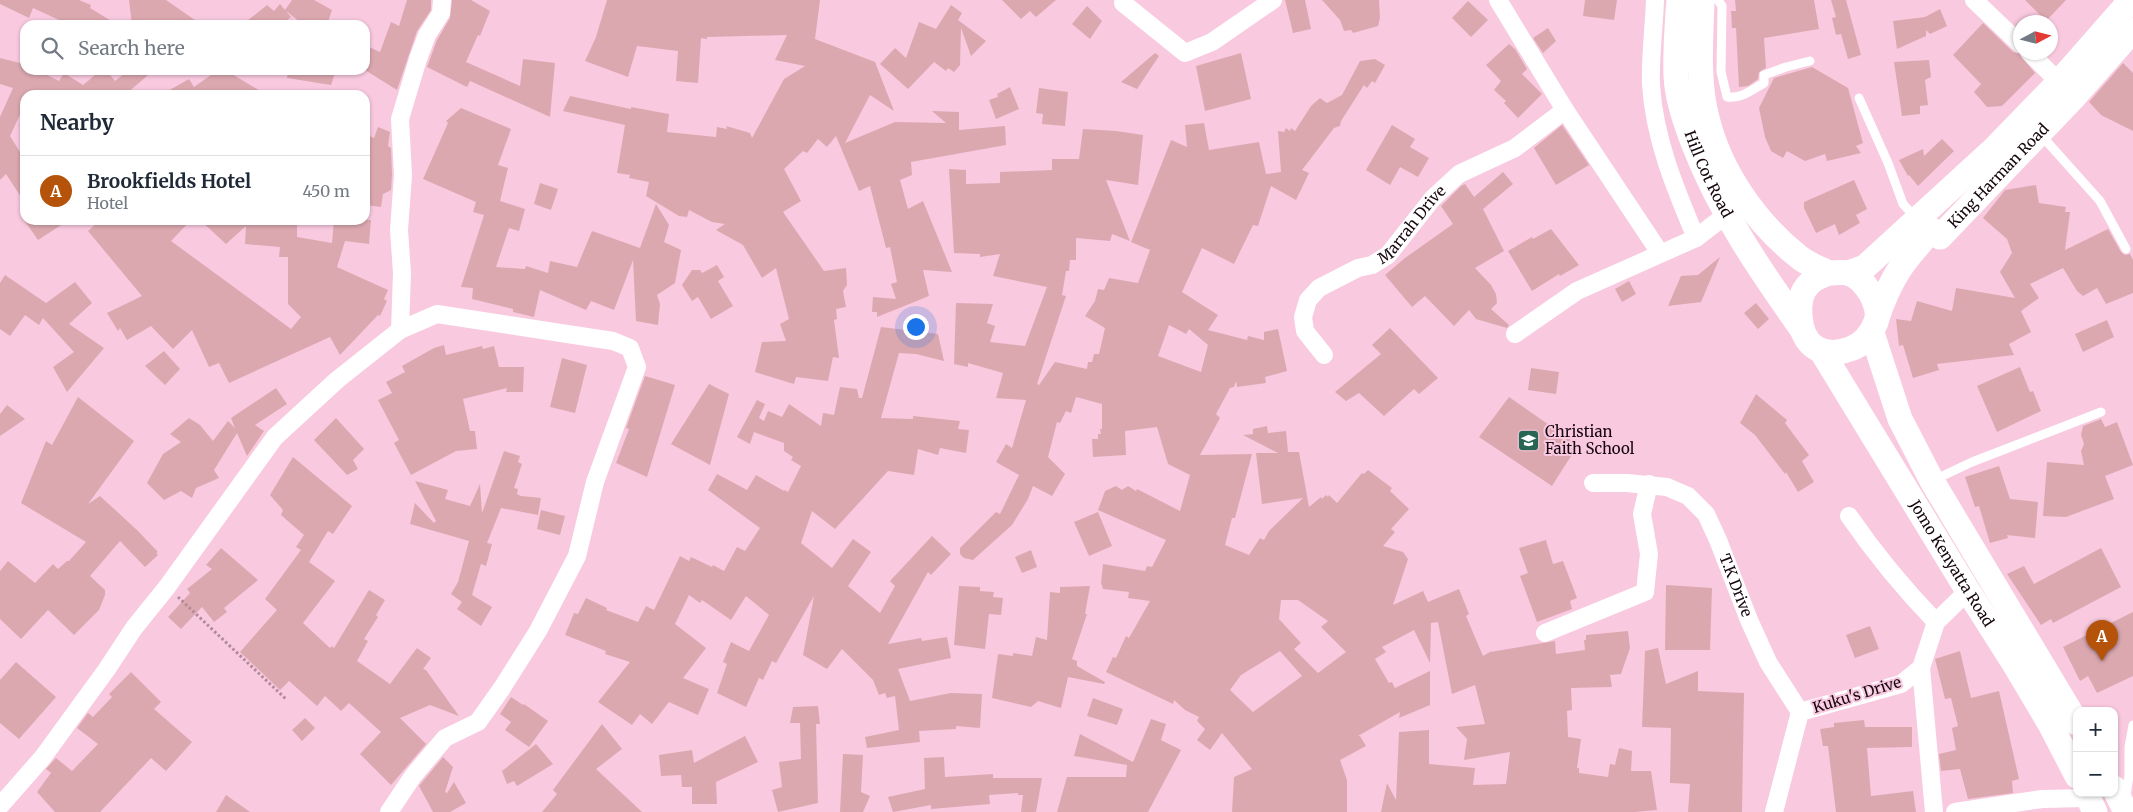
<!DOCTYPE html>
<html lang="en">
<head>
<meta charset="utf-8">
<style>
	body { margin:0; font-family:Merriweather,serif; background:#f2f2f3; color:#1f2937 }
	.controls { position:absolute; right:15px; bottom:15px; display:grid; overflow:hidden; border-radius:10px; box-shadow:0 1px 4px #0004 }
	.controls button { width:45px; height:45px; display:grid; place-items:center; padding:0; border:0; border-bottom:1px solid #e0e1e3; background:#fff; color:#1f2937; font:25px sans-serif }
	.compass { position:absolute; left:2013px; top:15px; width:45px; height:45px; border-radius:50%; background:#fff; box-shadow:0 1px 4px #0004; rotate:83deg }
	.you { position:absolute; left:915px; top:326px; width:18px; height:18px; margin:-12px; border:4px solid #fff; border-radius:50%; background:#1a73e8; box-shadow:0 0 0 8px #1a73e833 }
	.badge { display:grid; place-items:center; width:32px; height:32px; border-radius:50%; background:#b45309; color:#fff; font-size:16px; font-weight:700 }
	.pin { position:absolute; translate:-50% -41px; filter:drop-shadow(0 1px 2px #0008) }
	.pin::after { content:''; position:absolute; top:26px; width:18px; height:15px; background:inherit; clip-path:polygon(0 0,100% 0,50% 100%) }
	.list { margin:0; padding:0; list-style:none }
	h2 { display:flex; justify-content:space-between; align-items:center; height:65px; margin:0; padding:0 20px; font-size:21px }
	h2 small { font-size:16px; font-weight:400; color:#747a83 }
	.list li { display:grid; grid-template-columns:32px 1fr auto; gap:15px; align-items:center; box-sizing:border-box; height:70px; padding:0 20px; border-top:1px solid #e0e1e3 }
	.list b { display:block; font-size:19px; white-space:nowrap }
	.list p { margin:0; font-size:16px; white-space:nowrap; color:#747a83 }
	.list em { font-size:16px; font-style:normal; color:#747a83 }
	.icon { flex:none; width:28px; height:28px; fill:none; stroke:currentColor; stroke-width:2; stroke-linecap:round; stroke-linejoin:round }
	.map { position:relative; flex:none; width:2133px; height:812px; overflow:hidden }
	.search { position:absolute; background:#fff; box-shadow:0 1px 4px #0004; left:20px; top:20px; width:350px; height:55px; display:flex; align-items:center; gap:12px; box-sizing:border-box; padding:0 18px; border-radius:15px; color:#747a83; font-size:19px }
	.panel { position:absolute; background:#fff; box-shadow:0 1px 4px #0004; left:20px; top:90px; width:350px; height:135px; border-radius:15px }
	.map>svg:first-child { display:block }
	.building { fill:#dca8b0; fill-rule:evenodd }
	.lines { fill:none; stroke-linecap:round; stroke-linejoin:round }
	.path { stroke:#af8a9b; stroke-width:3; stroke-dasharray:2.5 2.5; stroke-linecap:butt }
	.lane { stroke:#fff; stroke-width:9 }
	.street { stroke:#fff; stroke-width:18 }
	.secondary { stroke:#fff; stroke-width:25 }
	.labels { text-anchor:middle; stroke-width:4; stroke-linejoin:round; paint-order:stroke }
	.street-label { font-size:15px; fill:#15060e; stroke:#f9c9df }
	.poi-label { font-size:15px; fill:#15060e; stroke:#f9c9df; text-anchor:start }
</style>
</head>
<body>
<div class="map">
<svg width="2133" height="812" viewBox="0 0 2133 812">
	<rect width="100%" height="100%" fill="#f9c9df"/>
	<g class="building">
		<polygon points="0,0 79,0 91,5 90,8 118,25 70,25 33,8 29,18 0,4"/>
		<polygon points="129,0 166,0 202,25 132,25"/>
		<polygon points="292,0 314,0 332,10 327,25 304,25 286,11 291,17 286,21 290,25 242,25 267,5 274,11 280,4 285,10"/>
		<polygon points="407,0 431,0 431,10 417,31 397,90 365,70 365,45 380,52 391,22 399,26"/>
		<polygon points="452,0 471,0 490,11 480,36 478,35 466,62 520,86 523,59 555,63 550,117 470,81 467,87 427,67 437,40 450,18"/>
		<polygon points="607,0 820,0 815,39 875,62 894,111 870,95 845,143 895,122 946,123 932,111 959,112 959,130 1005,126 1006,145 911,162 912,175 900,180 908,209 923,201 952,272 923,270 929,296 877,317 877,312 872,312 873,297 896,299 891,284 897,282 890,247 886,248 870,186 859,191 836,136 827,147 818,139 807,153 803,151 784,169 801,201 783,212 824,271 846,268 847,285 843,291 846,307 836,309 837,319 834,320 839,358 833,357 828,381 796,377 794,384 755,372 762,342 786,341 780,324 789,319 776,268 762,278 743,245 716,230 725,224 712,222 689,210 687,217 679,216 646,196 649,182 629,178 630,175 617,173 625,125 563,111 570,96 631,109 631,107 669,114 667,132 716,137 717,127 727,129 726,126 750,133 752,138 784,79 805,66 775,60 787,35 707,37 707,39 701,38 698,83 676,81 678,51 637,46 628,77 585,61 596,37"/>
		<polygon points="1002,0 1056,0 1036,17 1030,11 1021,19"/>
		<polygon points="1285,0 1305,0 1311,29 1293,33"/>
		<polygon points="1322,0 1379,0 1380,18 1378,26 1353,33 1351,30 1344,31 1340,20"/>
		<polygon points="1585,0 1617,0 1614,20 1583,16"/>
		<polygon points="1735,0 1814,0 1819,29 1764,38 1766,68 1759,72 1758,79 1748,86 1739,87 1736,28 1732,28 1731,11 1736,11"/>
		<polygon points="1831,0 1846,0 1861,55 1848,59 1841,34 1836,35 1832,18 1836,17"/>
		<polygon points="2025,0 2066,0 2046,21"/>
		<polygon points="1468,1 1488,20 1471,37 1452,18"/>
		<polygon points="951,5 962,13 958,20 986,41 971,56 961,28 960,65 954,72 948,68 946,71 934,62 908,89 880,64 895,48 906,58 919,22 936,29"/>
		<polygon points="1087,6 1102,21 1090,39 1072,24"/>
		<polygon points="1940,9 1947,26 1930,34 1926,30 1926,36 1897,49 1893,21 1925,17"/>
		<polygon points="1983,23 2013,52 2019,54 2035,73 2002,106 1987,107 1974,92 1981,84 1953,55"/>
		<polygon points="1548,28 1556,41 1543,53 1533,38"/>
		<polygon points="1509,44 1515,49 1527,69 1522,74 1542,94 1518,118 1504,103 1506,101 1494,90 1501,81 1486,65"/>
		<polygon points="1155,53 1159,56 1137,89 1121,82"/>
		<polygon points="1241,53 1251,99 1205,111 1196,66"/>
		<polygon points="0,58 24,64 25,62 25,70 37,70 59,81 64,73 83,85 101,70 106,70 115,81 129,70 154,70 126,94 127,95 25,95 25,104 10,136 25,160 25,203 6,174 0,180 0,117 13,88 0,84"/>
		<path d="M1375,59L1385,65L1375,83L1372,81L1367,88L1364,85L1341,121L1340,126L1334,128L1302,170L1309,173L1296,200L1271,186L1258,226L1253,225L1234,264L1202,248L1182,292L1218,315L1208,330L1247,340L1248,336L1264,340V332L1278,329L1287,371L1265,377L1266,383L1237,387L1236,381L1234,387L1230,388L1216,414L1220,418L1200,455L1252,454L1235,518H1232L1225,545L1249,555L1260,538L1264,540L1269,531L1303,498L1262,504L1256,453H1278L1243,435L1253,434V429L1267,426L1268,433L1286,431L1288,452H1299L1309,507L1321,497L1322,499L1326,495L1328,497L1329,495L1337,503L1362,473L1364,474L1368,470L1392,488L1390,491L1409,509L1391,529L1395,532L1383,546L1403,552L1408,559L1393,605L1423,591L1428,602L1459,589L1469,614L1466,616L1483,656L1490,652L1555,641L1556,654L1585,650L1584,640H1586V635L1628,631L1630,648L1621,674L1610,675L1612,687L1571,688L1572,710L1567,711L1568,737L1581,739L1577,768H1579V773L1608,777L1610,764L1615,765L1619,748L1632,751L1631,771H1651L1657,810L1634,812H1381L1387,783L1396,800L1399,732L1429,730V764L1475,768L1473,785L1506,784L1510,752L1464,760L1467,739L1456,727L1485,724L1475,685L1452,694L1438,622L1431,623L1430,663L1414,630L1382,647L1386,652L1375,659L1389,683L1392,682L1395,688L1430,671V705L1399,718L1400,712L1358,736H1360L1366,746L1340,760L1347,780V812H1232L1234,777L1252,769L1222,733L1210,750L1197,740L1205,729L1197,721L1199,717L1185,710L1174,700L1173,704L1106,672L1113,657L1116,658L1126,636L1129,638L1150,601L1128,598L1129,592L1103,589L1101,583L1103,564L1145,571L1147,566L1152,567L1166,540L1098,510L1105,491L1116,486L1122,490L1128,486L1136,491L1137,489L1180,511L1190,475L1168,464L1157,427L1125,431L1126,455L1093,457L1092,439H1098V434H1101L1100,429H1102V404L1076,397L1071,413L1066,411L1060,423L1057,422L1048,457L1065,474L1052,496L1033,486L1028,499L1012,525L973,560L964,558L960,554V548L996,512L1000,514L1019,475L996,462L1006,444L1012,448L1026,400L996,398L1003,373L968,363V367L954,364L956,303L993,304L987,323L995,326L990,342L1025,346L1047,287L993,276L1000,254L980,257V254L954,253L949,169L966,170V184L1000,183V172L1052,170V159H1079L1083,129L1116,131L1143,135L1138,185L1106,180L1130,241L1112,234L1110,241L1076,238V260H1070L1069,271H1066L1062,295L1066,296L1037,384L1039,385L1055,362L1087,369L1088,362H1092L1094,354H1099L1105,328L1085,316L1095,301L1098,289L1104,290L1109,278L1138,283L1150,250L1131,242L1171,140L1187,147L1185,125L1204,123L1209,150L1259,142L1266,174L1281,172L1278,131L1284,132L1286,128L1290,131L1291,128L1295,131L1311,106L1320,98L1327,103L1342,95L1360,61ZM1169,325L1186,334L1189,329L1208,345L1201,372L1158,356ZM1281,600H1298L1328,621L1321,627L1346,652L1318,673L1294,649L1301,643L1279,619ZM1280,651L1302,676L1253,712L1230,690L1241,675Z"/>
		<polygon points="1929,60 1931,77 1925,80 1928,105 1920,106 1920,114 1902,116 1894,62"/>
		<polygon points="2123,63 2133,73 2133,131 2101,115 2089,102"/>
		<polygon points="1812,67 1848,88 1863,143 1856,146 1861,153 1827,161 1825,154 1805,161 1787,151 1783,158 1771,151 1765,137 1759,108 1774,78"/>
		<polygon points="218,70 229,70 232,74 267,95 161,95 189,79 194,87"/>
		<polygon points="288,70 336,70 331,85 287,78"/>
		<polygon points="1010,87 1019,109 996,119 989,100 998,97 997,94"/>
		<polygon points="1039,88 1068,92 1065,126 1042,124 1043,114 1036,113"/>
		<polygon points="461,108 511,129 498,165 508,168 500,201 525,209 519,231 509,228 496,267 525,269 526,266 548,273 550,261 577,267 592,231 640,248 656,204 669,225 664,242 681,250 675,283 657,295 660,304 658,325 636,321 633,260 614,310 591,301 586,310 540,290 534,317 513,312 513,309 472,299 473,288 461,287 484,215 473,212 476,202 423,179 448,123 446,121"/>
		<polygon points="1392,125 1415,139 1410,147 1429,158 1418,177 1400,167 1390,185 1366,170"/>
		<polygon points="1562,125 1589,165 1556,185 1534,148"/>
		<polygon points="378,127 390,132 388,146 391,148 392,175 391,190 383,194 381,207 365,205 365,134 374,138"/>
		<polygon points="1942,139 1954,151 1918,186 1909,175 1908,176 1899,160 1923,149 1924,156"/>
		<polygon points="1503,172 1513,184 1483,209 1504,251 1475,268 1491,285 1496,294 1497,303 1491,309 1509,325 1507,328 1476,319 1469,310 1454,326 1425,296 1412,307 1385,275 1405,258 1453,224 1441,206 1461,186 1465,184 1474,197"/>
		<polygon points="1854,180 1867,209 1856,215 1860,223 1839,235 1835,224 1816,233 1804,208 1804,202"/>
		<polygon points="540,183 558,189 551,210 534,204"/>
		<polygon points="2036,185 2039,203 2066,207 2065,212 2070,212 2065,250 2108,229 2121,252 2125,255 2130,254 2133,260 2133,293 2106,304 2097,288 2083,296 2077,291 2063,268 2030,284 2039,298 2021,311 2031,332 2009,344 2014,355 1937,364 1939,370 1913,378 1903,345 1899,346 1896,319 1911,321 1917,301 1952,311 1956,288 2015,298 2000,272 2012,253 2007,239 1983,218 2005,190"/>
		<polygon points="24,220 69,220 38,240"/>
		<polygon points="100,220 191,220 171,241 291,329 301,317 288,304 288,257 279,257 280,247 245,244 246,226 226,244 200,220 297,220 297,237 332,243 334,220 371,220 369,244 345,241 337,267 388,290 384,299 387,301 380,316 378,315 340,355 330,337 229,383 219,363 209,367 192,330 173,349 151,326 127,340 120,328 118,331 107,313 142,296 88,231"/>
		<polygon points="1551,229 1579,265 1560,276 1559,274 1532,291 1508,251 1532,237 1533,239"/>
		<polygon points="1720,257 1701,302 1668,306 1681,276 1698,275"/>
		<polygon points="717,265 724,277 718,281 733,306 711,319 698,297 692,301 682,285 692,270 700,270 702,273"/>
		<polygon points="5,275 46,303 75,282 92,303 69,324 104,348 67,392 53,367 74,352 43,318 39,325 25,315 10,336 0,329 0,283"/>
		<polygon points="1629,281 1636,294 1622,302 1615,289"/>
		<polygon points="1756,303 1769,319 1758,329 1744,313"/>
		<polygon points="2107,320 2114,337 2083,352 2075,334"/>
		<polygon points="881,327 938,334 944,361 916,354 899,353 881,418 913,419 913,416 960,421 958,429 969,430 966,453 940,448 938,455 918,449 914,475 888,471 835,529 812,511 801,543 832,568 853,539 871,552 848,586 880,613 895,586 890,581 932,536 951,554 931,575 928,572 888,644 921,638 922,641 947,637 951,658 898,669 910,701 951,693 982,694 980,728 956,726 956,729 919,731 920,742 867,748 865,737 899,730 895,696 887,698 885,693 879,695 873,680 842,649 827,669 803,655 814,596 776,663 772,661 763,680 759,678 746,707 717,693 727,664 723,662 731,642 749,651 769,615 746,596 731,620 702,600 700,603 689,595 675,624 706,648 683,678 709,689 698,715 669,702 652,724 640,714 632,725 598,702 630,662 605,654 606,651 565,635 574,613 578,614 586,598 607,608 606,610 638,622 646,606 654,610 680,556 689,561 691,557 712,567 713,565 724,571 737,547 745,551 760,528 708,490 717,474 747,490 756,475 784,491 785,490 788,492 801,466 791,460 793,457 784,451 784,443 754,432 750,444 737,437 757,400 765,404 759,418 764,421 768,411 782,417 789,404 821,426 823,413 834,415 840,387 857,389 859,398 862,398"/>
		<polygon points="1390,328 1438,378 1419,394 1414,389 1384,416 1359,393 1346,401 1335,392 1381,354 1372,345"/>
		<polygon points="444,345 446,355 482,346 483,349 494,346 499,367 524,367 523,392 506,392 507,388 463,399 470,431 475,431 477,449 456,451 411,475 394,443 399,440 378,400 392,393 386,382 405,372 402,366 434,348"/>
		<polygon points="164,351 180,369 165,385 145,366"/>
		<polygon points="562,358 587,365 575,413 550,407"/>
		<polygon points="2020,367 2030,392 2033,391 2041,411 1997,432 1977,386"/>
		<polygon points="1531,368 1559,372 1556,394 1528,390"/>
		<polygon points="645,376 675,385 647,477 616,463 629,429 626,428"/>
		<polygon points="709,384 729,394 710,465 671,444"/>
		<polygon points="276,388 287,404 255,425 264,431 247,456 237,433 214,470 219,478 196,488 192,498 181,491 164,500 147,483 163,454 181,442 170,434 189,418 200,425 213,441 228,421 235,428 231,418"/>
		<polygon points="1756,394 1787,420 1785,423 1809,455 1802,461 1814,482 1798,492 1786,472 1785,474 1755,435 1740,423"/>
		<polygon points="78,397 134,441 88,504 100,496 138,531 158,552 156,553 158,555 145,567 120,541 90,576 105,590 105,595 99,610 74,635 48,610 21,639 0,619 0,571 8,561 35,583 53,564 58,569 67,561 69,561 86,542 21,503 46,441 52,445"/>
		<polygon points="1509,397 1578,445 1552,486 1479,437"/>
		<polygon points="7,405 25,419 0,436 0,414"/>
		<polygon points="336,418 364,449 353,460 358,469 347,475 314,440"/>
		<polygon points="2101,419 2105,427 2117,422 2133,465 2105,476 2114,499 2066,517 2043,516 2047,462 2084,465 2081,451 2084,444 2081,435 2083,426"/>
		<polygon points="504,451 520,456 518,462 522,464 514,488 518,489 517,494 521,496 541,498 538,515 501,508 487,543 492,544 486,566 481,564 472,595 492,607 481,626 457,609 462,602 451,594 458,582 469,541 410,524 415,503 434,523 436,521 415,481 448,490 445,499 470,506 480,484 482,513"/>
		<polygon points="293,457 352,506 333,534 328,531 309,562 335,581 303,623 330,648 332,646 334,648 369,590 385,600 376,615 378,617 364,639 368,641 357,661 390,684 417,648 431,658 423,669 426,670 459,716 430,705 400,718 426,744 391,785 360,754 381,732 349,703 341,711 325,696 317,706 289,681 280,690 240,652 277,610 265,599 301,550 296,547 304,535 281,515 283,510 270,495"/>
		<polygon points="1999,466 2010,499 2038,502 2035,538 2007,535 2008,538 1990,543 1979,506 1975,507 1965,477"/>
		<polygon points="541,510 565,516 560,535 537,529"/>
		<polygon points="1098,512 1112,546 1089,556 1074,522"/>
		<polygon points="1546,540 1553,564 1563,561 1577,598 1570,601 1572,609 1537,622 1520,576 1528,573 1519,548"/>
		<polygon points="221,548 258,580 224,608 227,612 214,622 202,607 181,629 168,617 190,593 187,589 212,569 206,565"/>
		<polygon points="2101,548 2121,587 2053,623 2051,619 2041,625 2007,574 2024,566 2034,584"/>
		<polygon points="1031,550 1037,567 1022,573 1015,557"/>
		<polygon points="1666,585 1712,588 1710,650 1665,650"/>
		<polygon points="959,586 980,587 980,591 994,592 993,597 1003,598 1001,615 989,614 985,649 954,645"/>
		<polygon points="1090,586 1085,614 1087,614 1072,659 1077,661 1077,666 1105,682 1104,684 1068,677 1061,708 1038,701 1031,707 992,698 998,654 1013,656 1013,653 1032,656 1036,637 1047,640 1050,592 1060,593 1060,587"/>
		<polygon points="2133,612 2133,676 2097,693 2088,676 2080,681 2063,647"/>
		<polygon points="1870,626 1879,649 1855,658 1846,635"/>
		<polygon points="1658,648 1666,684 1698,671 1698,691 1744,693 1742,812 1688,812 1690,784 1670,783 1671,728 1642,727 1645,651"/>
		<polygon points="1960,651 1971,698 1999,691 2019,779 2012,781 2013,793 1968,799 1960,769 1941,771 1939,754 1956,750 1952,728 1958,726 1951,698 1945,699 1935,659"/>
		<polygon points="16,662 56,697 19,739 0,723 0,680"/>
		<polygon points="131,672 161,702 154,709 192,742 166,771 151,758 100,812 55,812 37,792 51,773 46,769 56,758 72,771 98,744 77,728 88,713 93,717 112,697 109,694"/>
		<polygon points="511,697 523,705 524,704 548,721 529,747 505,730 511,722 500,714"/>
		<polygon points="1093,698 1123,709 1117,725 1087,716"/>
		<polygon points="818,706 820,724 816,724 818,803 778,812 772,790 782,787 779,762 801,759 800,723 790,723 793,707"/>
		<polygon points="305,718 315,728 302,741 292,730"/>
		<polygon points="1151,719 1166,724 1161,740 1181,750 1148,812 1057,812 1067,777 1126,777 1127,765 1074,756 1080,734 1133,762"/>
		<polygon points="1864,720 1865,727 1912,727 1912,747 1867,748 1871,796 1913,791 1916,812 1836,812 1828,746 1823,746 1820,729 1834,727 1834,723"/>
		<polygon points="602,724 622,749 596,769 642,812 542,812 557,794 553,790"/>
		<polygon points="745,736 758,762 716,782 717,804 692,804 692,787 682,787 681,775 661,776 659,755 692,750 694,763"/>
		<polygon points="536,744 553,764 517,786 514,781 507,784 502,771"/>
		<polygon points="843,754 863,755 861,792 870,796 863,812 840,812"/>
		<polygon points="443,757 453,767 445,792 447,793 454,782 466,803 450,812 433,812 419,786"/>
		<polygon points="944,757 945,777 993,774 993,778 1042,778 1036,812 1021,812 1023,795 1018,795 1018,793 989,795 990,804 931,809 931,805 893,812 888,797 925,789 924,758"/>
		<polygon points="226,795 250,812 216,812"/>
	</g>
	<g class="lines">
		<polyline class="path" points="178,597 287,700"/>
		<g class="lane">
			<path d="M1718,0L1722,6L1721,72L1727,97C1741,99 1752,90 1764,83V75L1786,67L1810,61"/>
			<polyline points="1859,98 1888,163 1903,204 1916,218"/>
			<polyline points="2041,135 2100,201 2126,249"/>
			<polyline points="1934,480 1972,462 2101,412"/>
			<polyline points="2126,797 2129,775 2129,747 2133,725"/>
		</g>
		<g class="street">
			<polyline points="1498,0 1565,110 1660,253"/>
			<path d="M1655,0C1654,28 1650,57 1651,84C1654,138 1675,188 1696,238"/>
			<polyline points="1974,0 2020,44"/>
			<polyline points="1123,3 1185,53 1212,42 1273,0"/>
			<polyline points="2029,52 2066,89"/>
			<polyline points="400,330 402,273 399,230 403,175 400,119 418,59 427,35 441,13 442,0"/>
			<polyline points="1515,334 1577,291 1696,238 1726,215"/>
			<path id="s1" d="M1324,355L1305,331L1303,317L1308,300L1319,288L1358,268L1372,265L1388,255L1433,198L1459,174L1515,148L1565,110"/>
			<path id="s2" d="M1593,483H1627L1667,487L1688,496L1706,514L1718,540L1749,620L1768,662L1800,712"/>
			<path d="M1849,516C1876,555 1904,589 1936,622"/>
			<polyline points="1545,633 1645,592 1649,554 1642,514 1649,484"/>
			<polyline points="1921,668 1934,812"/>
			<polyline points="0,806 43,757 107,669 134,628 167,587 275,437 337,380 400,330 437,314 613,341 630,348 637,367 595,482 577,556 538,631 502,688 478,722 445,738 413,776 389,812"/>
			<polyline points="1774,812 1800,712 1901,684 1921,668 1936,622 1968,591"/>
			<polyline points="1955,812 2042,799 2088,798 2091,793"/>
		</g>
		<g class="secondary">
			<path id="s3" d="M1679,0C1677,25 1675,51 1676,76C1677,99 1686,124 1694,145C1720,212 1760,270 1801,328"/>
			<path d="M1702,0C1701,39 1697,80 1707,118C1720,172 1756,223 1799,257C1807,264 1819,268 1829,273"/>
			<path d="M1829,273C1835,273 1842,272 1848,273C1865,277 1882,307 1876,322C1871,334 1863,345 1850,349C1822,359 1802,346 1800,316C1799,305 1800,293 1809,284C1814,278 1821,276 1829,273Z"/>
			<polyline points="1848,273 1865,267 1994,149 2059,82 2131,0"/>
			<path id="s4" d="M1877,318C1891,277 1903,261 1932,230L1940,237L2074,97L2133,30"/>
			<polyline points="1872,333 1900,419 1932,481 2077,723"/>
			<path id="s5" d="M1822,352L1968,591L2015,665L2050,724L2077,776"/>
			<polyline points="2114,788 2126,812"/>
			<polyline points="2086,793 2095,812"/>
		</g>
	</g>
	<defs>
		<symbol id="school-square" viewBox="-11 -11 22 22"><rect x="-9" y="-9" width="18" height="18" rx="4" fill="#286552" stroke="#f9c9df"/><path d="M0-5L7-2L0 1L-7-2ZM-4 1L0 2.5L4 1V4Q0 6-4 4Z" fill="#fff"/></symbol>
	</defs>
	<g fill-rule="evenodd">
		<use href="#school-square" x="1516" y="428" width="25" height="25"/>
	</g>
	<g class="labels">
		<g class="street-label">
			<text dy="5" stroke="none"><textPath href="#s3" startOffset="180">Hill Cot Road</textPath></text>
			<text dy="5" stroke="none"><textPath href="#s4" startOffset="200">King Harman Road</textPath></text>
			<text dy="5" stroke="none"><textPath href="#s1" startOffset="194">Marrah Drive</textPath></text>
			<text dy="5" stroke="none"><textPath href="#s5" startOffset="248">Jomo Kenyatta Road</textPath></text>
			<text dy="5" stroke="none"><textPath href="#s2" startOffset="200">T.K Drive</textPath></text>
			<text transform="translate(1857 695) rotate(-17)" y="5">Kuku's Drive</text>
		</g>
		<g class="poi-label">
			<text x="1545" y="437">Christian<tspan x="1545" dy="17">Faith School</tspan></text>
		</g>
	</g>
</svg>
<div class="controls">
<button>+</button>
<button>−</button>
</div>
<svg class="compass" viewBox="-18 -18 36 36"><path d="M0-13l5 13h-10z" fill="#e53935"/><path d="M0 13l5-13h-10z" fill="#747a83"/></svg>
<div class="you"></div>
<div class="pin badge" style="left:2102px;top:661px">A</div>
<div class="search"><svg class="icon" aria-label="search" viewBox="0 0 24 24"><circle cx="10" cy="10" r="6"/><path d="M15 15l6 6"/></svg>Search here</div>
<section class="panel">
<h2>Nearby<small></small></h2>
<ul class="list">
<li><span class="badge">A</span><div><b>Brookfields Hotel</b><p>Hotel</p></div><em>450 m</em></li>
</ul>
</section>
</div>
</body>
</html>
